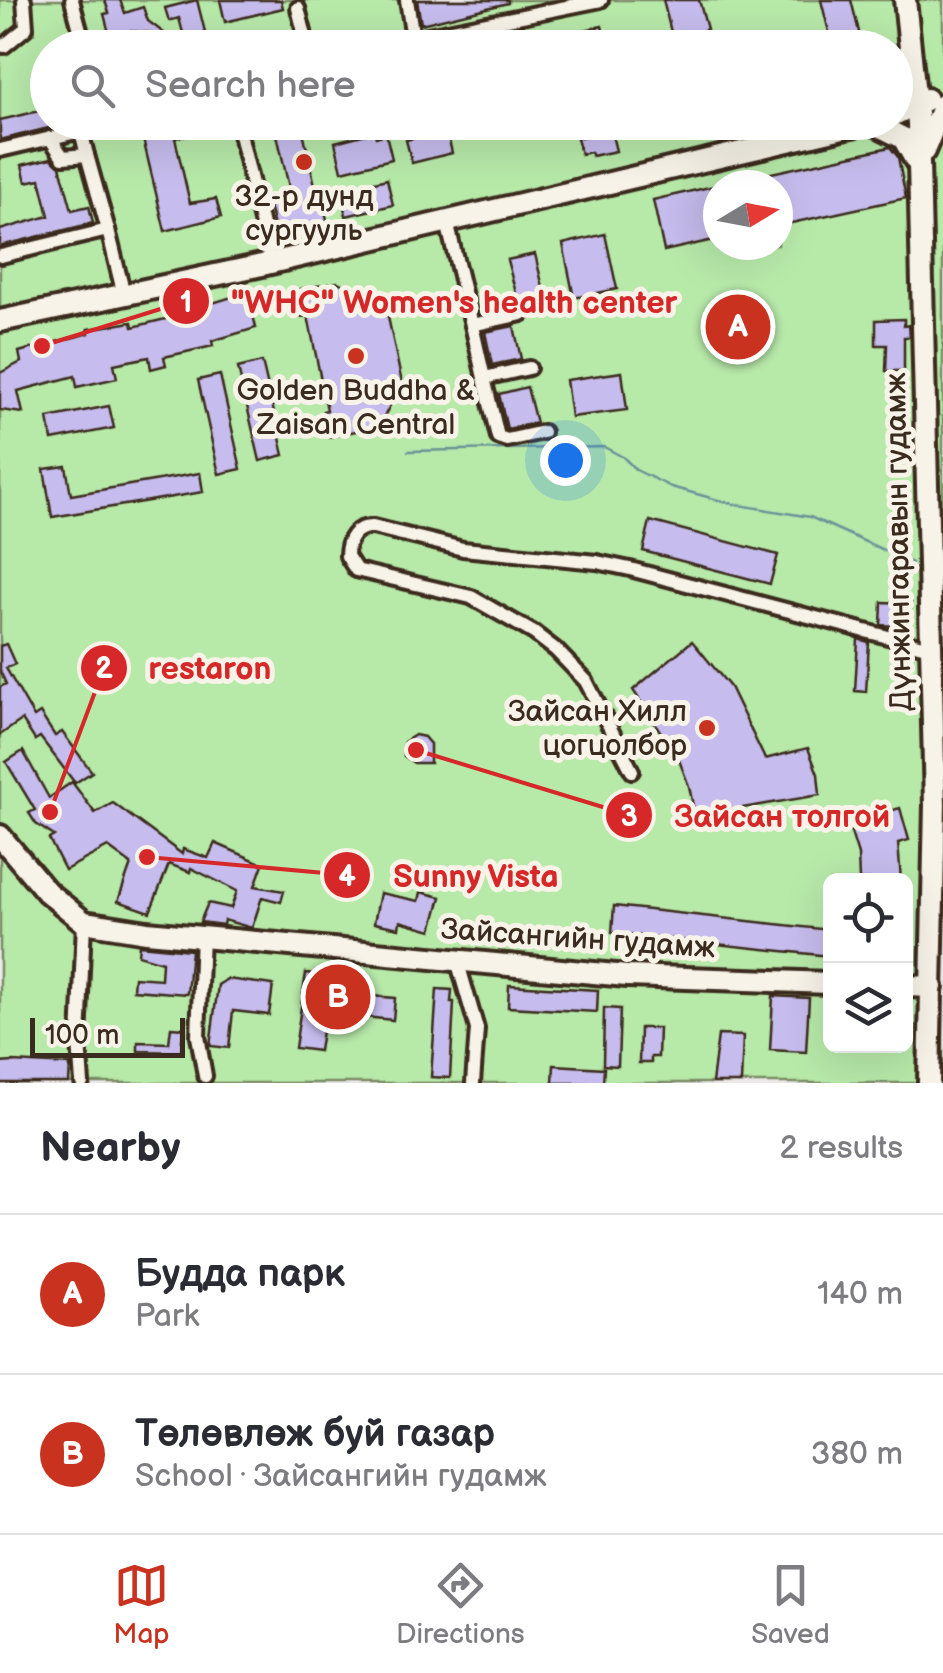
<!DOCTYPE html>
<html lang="en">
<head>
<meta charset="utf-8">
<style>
	body { margin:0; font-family:"Balsamiq Sans",sans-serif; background:#f7f7f7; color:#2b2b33 }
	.controls { position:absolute; right:30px; bottom:30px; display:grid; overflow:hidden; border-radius:15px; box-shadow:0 10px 40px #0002 }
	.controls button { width:90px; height:90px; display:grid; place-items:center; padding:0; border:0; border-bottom:2px solid #e1e1e2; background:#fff; color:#2b2b33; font:50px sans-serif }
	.compass { position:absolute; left:703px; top:170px; width:90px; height:90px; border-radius:50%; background:#fff; box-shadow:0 10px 40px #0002; rotate:80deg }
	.scale { position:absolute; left:30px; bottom:25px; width:155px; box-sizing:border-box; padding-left:10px; border:5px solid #3b2a1e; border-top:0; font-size:28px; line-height:35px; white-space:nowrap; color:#3b2a1e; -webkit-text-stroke:8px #f7f3e8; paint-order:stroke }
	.you { position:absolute; left:565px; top:460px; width:35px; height:35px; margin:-25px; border:8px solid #fff; border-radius:50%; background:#1a73e8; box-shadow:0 0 0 15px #1a73e833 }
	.badge { display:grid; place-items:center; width:65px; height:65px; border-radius:50%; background:#c8321e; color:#fff; font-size:32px; font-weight:700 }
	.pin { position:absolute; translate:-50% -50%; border:5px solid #fff; box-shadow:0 2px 10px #0006 }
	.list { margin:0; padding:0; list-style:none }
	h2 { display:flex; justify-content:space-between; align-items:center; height:130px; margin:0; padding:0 40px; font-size:42px }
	h2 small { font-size:32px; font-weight:400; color:#7c7c81 }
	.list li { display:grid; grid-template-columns:65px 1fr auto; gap:30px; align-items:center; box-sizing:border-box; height:160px; padding:0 40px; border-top:2px solid #e1e1e2 }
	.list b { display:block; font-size:38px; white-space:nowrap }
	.list p { margin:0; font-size:32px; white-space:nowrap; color:#7c7c81 }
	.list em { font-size:32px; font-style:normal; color:#7c7c81 }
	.icon { flex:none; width:55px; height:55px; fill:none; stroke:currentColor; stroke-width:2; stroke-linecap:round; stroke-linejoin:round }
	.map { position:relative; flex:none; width:943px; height:1083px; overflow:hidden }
	.search { position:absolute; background:#fff; box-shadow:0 10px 40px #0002; left:30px; right:30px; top:30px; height:110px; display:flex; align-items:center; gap:25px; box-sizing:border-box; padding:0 35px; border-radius:55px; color:#7c7c81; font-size:38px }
	.sheet { height:450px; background:#fff }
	nav { display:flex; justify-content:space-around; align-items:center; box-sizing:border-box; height:140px; border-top:2px solid #e1e1e2; background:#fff; font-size:28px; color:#7c7c81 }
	nav a { display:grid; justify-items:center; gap:5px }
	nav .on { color:#c8321e }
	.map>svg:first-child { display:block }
	.green { fill:#b7e9a9; stroke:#798a64; stroke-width:2.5; fill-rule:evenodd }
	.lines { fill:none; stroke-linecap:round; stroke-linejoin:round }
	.stream { stroke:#6b9498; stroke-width:2.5 }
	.building { fill:#c6bced; stroke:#3b2a1e; stroke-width:2.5 }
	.street-casing { stroke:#3b2a1e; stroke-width:20 }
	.primary-casing { stroke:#3b2a1e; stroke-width:28 }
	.street { stroke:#f7f3e8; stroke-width:12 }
	.primary { stroke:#f7f3e8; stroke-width:20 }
	.poi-dot { fill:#c8321e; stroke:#f7f3e8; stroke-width:4 }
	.labels { text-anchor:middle; stroke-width:10; stroke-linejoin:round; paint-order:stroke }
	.poi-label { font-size:30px; fill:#3b2a1e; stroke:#f7f3e8 }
	.street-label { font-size:30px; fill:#3b2a1e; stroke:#f7f3e8 }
	.leader { fill:none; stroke:#d62828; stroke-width:4 }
	.callout-dot { fill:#d62828; stroke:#f7f3e8; stroke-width:4 }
	.mark-label { font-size:30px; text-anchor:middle; font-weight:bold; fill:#fff }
	.callout-label { font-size:32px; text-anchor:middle; font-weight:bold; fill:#d62828; stroke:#f7f3e8; stroke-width:10; stroke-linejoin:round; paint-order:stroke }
</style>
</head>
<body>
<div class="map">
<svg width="943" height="1083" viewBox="0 0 943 1083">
	<rect width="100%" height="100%" fill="#ede8e9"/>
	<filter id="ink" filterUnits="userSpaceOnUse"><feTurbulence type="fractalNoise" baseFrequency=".01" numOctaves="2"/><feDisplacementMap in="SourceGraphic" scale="20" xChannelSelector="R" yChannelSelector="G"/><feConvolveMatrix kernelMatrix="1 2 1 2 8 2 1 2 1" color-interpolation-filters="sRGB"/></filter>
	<g filter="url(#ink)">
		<path class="green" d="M0,0H943V1083H0ZM48,48H896V122H48ZM718,185H778V245H718ZM830,881H906V1046H830Z"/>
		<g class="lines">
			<polyline class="stream" points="408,451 604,447 623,457 636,470 671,487 733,504 810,517 912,563"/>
		</g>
		<g class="building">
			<polygon points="105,0 120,0 125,13 143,7 148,21 184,48 164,48 151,33 130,31 135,48 113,48 104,14 109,13"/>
			<polygon points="197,0 209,48 187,48 179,18 169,21 165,8"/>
			<polygon points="220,0 281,0 283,8 225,22"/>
			<polygon points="417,0 508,0 508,3 421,24"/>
			<polygon points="663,0 699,0 707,29 702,31 706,48 675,48"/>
			<polygon points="821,0 851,0 863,48 798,48 798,44 830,36"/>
			<polygon points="602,26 607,48 559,48 556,36"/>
			<polygon points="48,109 48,122 73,122 0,140 0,120"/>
			<polygon points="139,122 192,122 194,134 175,138 190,203 216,199 221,217 165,231"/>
			<polygon points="248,122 301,122 316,190 320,189 328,224 276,235 268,201 291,196 275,126 250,132"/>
			<polygon points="420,122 445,122 452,153 412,163 406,140 423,136"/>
			<polygon points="611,131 616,151 592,156 591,152 581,154 577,138"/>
			<polygon points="374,132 376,137 386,134 392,159 342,171 335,142"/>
			<polygon points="890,147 898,157 906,198 778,226 778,185 735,185 735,181"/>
			<polygon points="51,158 60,166 72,210 89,206 93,223 0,246 0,230 49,216 40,179 26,182 22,165"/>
			<polygon points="387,179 393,205 346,216 340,190"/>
			<polygon points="718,185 718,239 664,251 653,200"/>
			<polygon points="605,234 617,289 574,298 563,244"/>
			<polygon points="535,254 546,300 519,304 507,260"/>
			<polygon points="338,282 372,299 387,312 402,383 379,426 328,437 321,419 324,418 323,411 327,410 308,316 301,317 294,301 297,300 295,290"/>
			<polygon points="248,292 256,328 212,341 213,346 164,357 166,365 151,369 149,357 114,364 117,378 77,387 75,376 18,391 23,413 0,410 0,373 21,362 19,352 89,333 88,329 132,322 133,327 210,308 209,304"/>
			<polygon points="904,319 904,326 909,325 910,337 904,337 904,371 886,371 887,345 876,345 876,320"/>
			<polygon points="514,326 521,359 492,365 485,332"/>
			<polygon points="262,362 284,455 260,461 238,368"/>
			<polygon points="622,372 627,410 571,417 566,380"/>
			<polygon points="220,375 241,469 219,474 198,380"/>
			<polygon points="527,387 536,423 507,429 499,394"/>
			<polygon points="109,406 114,428 52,440 48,418"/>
			<polygon points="66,466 71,495 200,473 203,492 52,517 44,469"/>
			<polygon points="650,521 778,555 770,584 643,551"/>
			<polygon points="882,602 911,603 910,627 881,625"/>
			<polygon points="858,639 869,642 866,692 855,691"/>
			<polygon points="692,641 730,687 765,759 808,748 818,774 820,795 695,816 689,786 679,760 633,690"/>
			<polygon points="6,644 15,664 6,668 34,717 40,713 55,736 62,732 92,772 75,783 40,737 35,740 22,720 0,735 0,687 6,684 0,671 0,646"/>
			<polygon points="415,735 424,737 430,744 430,763 414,763 404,756 404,742"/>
			<polygon points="23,751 49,798 72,782 95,813 113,803 182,854 183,849 208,858 215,843 263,864 255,886 284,891 281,902 262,897 252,928 224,920 223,925 200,922 208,903 231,908 237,891 191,868 190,872 169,864 150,912 118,901 131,864 108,847 65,870 49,839 54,836 36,824 29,813 35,810 6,762"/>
			<polygon points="900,808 909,840 898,843 901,880 859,880 858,855 848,823"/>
			<polygon points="421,892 441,897 432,930 400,921 399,928 374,923 380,893 419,901"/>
			<polygon points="614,906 830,930 830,956 612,933"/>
			<polygon points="139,945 191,950 187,994 133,990 134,977 161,979 162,962 138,955"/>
			<polygon points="306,973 330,976 319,1051 295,1048"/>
			<polygon points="227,979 273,985 269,1015 233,1011 229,1048 210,1046 218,985"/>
			<polygon points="509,985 598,990 597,1012 508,1007"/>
			<polygon points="437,989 452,990 451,1002 454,1002 450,1078 431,1077"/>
			<polygon points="348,994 395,998 393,1020 346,1015"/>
			<polygon points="773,996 809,998 806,1052 770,1050"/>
			<polygon points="604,1008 620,1009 618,1066 603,1065"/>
			<polygon points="171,1027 183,1028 181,1052 138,1051 138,1042 169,1043"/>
			<polygon points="640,1028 659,1028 658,1057 651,1057 651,1063 639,1063"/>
			<polygon points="718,1035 743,1036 741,1083 712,1083"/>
			<polygon points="13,1062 70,1065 69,1083 0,1083 0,1063"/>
			<polygon points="554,1065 604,1068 603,1083 553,1083"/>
		</g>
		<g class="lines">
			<defs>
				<g id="street">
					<polyline points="72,0 85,48"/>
					<polyline points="407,0 413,38 601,0"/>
					<polyline points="298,8 308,48"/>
					<polyline points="4,46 26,28 24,0"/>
					<polyline points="384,48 413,38"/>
					<polyline points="237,122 271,263"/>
					<polyline points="50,138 63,157 87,155 108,230"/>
					<polyline points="0,150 81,131 87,155"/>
					<polyline points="447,222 472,325 522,314"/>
					<polyline points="1,256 108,230 124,295"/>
					<polyline points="472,325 484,378 529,368"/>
					<polyline points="484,378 498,437 507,440 543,432"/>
					<path d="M632,771L586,681L556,650L534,633L471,597L356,570L347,556C347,539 355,526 373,527L463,549L597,562L630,569L930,648"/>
					<polyline points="202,935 198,1036 205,1076"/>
					<polyline points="457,960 477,1029 473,1083"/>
					<polyline points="82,1083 79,1042 84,922"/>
				</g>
				<g id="primary">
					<polyline points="905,0 918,123 935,805 929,1083"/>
					<polyline points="896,114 927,99"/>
					<polyline points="871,122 903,138 916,161"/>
					<polyline points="924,151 943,105"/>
					<polyline points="0,321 262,265 868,122"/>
					<polyline points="0,836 47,892 84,922 147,932 627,976 830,983"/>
					<polyline points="906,986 932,987"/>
				</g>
			</defs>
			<use href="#street" class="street-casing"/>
			<use href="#primary" class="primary-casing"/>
			<use href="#street" class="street"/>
			<use href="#primary" class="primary"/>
		</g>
	</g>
	<g class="poi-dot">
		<circle cx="304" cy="162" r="10"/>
		<circle cx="356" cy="356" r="10"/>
		<circle cx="707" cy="728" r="10"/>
	</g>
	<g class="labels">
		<g class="poi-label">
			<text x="304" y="206">32-р дунд<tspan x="304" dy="34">сургууль</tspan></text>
			<text x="356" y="400">Golden Buddha &amp;<tspan x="356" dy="34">Zaisan Central</tspan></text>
			<text x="687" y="721" text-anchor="end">Зайсан Хилл<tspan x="687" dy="34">цогцолбор</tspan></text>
		</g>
		<g class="street-label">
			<text transform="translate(898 542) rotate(-91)" y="10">Дүнжингаравын гудамж</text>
			<text transform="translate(578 938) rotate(4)" y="10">Зайсангийн гудамж</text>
		</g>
	</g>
	<path class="leader" d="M42 346L186 301M50 812L104 668M416 750L629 815M147 857L347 875"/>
	<g class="callout-dot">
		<circle cx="42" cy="346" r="10"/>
		<circle cx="50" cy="812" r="10"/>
		<circle cx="416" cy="750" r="10"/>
		<circle cx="147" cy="857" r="10"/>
		<circle cx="186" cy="301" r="25"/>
		<circle cx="104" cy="668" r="25"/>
		<circle cx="629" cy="815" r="25"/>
		<circle cx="347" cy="875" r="25"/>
	</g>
	<g class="mark-label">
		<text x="186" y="312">1</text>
		<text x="104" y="678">2</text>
		<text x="629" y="826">3</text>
		<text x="347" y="886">4</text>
	</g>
	<g class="callout-label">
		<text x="454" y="313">"WHC" Women's health center</text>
		<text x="210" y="679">restaron</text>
		<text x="782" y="827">Зайсан толгой</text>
		<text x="476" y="887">Sunny Vista</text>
	</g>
</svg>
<div class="controls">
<button><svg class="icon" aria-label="locate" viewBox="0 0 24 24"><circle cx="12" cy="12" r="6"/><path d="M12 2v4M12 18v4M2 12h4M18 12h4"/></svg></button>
<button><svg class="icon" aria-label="layers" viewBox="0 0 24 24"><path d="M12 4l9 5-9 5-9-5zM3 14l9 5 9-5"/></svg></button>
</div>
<svg class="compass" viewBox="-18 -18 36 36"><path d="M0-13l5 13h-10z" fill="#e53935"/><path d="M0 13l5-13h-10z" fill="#7c7c81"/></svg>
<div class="scale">100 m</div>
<div class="you"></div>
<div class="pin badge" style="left:738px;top:327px">A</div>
<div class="pin badge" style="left:338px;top:997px">B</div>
<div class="search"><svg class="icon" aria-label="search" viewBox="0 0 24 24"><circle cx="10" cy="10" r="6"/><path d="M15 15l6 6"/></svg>Search here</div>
</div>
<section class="sheet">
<h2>Nearby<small>2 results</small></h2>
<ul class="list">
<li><span class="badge">A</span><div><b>Будда парк</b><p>Park</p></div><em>140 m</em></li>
<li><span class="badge">B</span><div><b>Төлөвлөж буй газар</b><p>School · Зайсангийн гудамж</p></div><em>380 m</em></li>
</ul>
</section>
<nav>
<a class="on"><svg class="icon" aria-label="map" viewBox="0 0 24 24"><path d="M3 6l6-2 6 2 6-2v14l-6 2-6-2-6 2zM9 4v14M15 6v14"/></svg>Map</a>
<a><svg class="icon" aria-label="directions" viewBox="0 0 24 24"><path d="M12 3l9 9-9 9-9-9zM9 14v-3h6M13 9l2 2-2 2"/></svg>Directions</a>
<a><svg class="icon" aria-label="saved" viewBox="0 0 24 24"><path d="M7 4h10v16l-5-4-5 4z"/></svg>Saved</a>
</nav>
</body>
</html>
